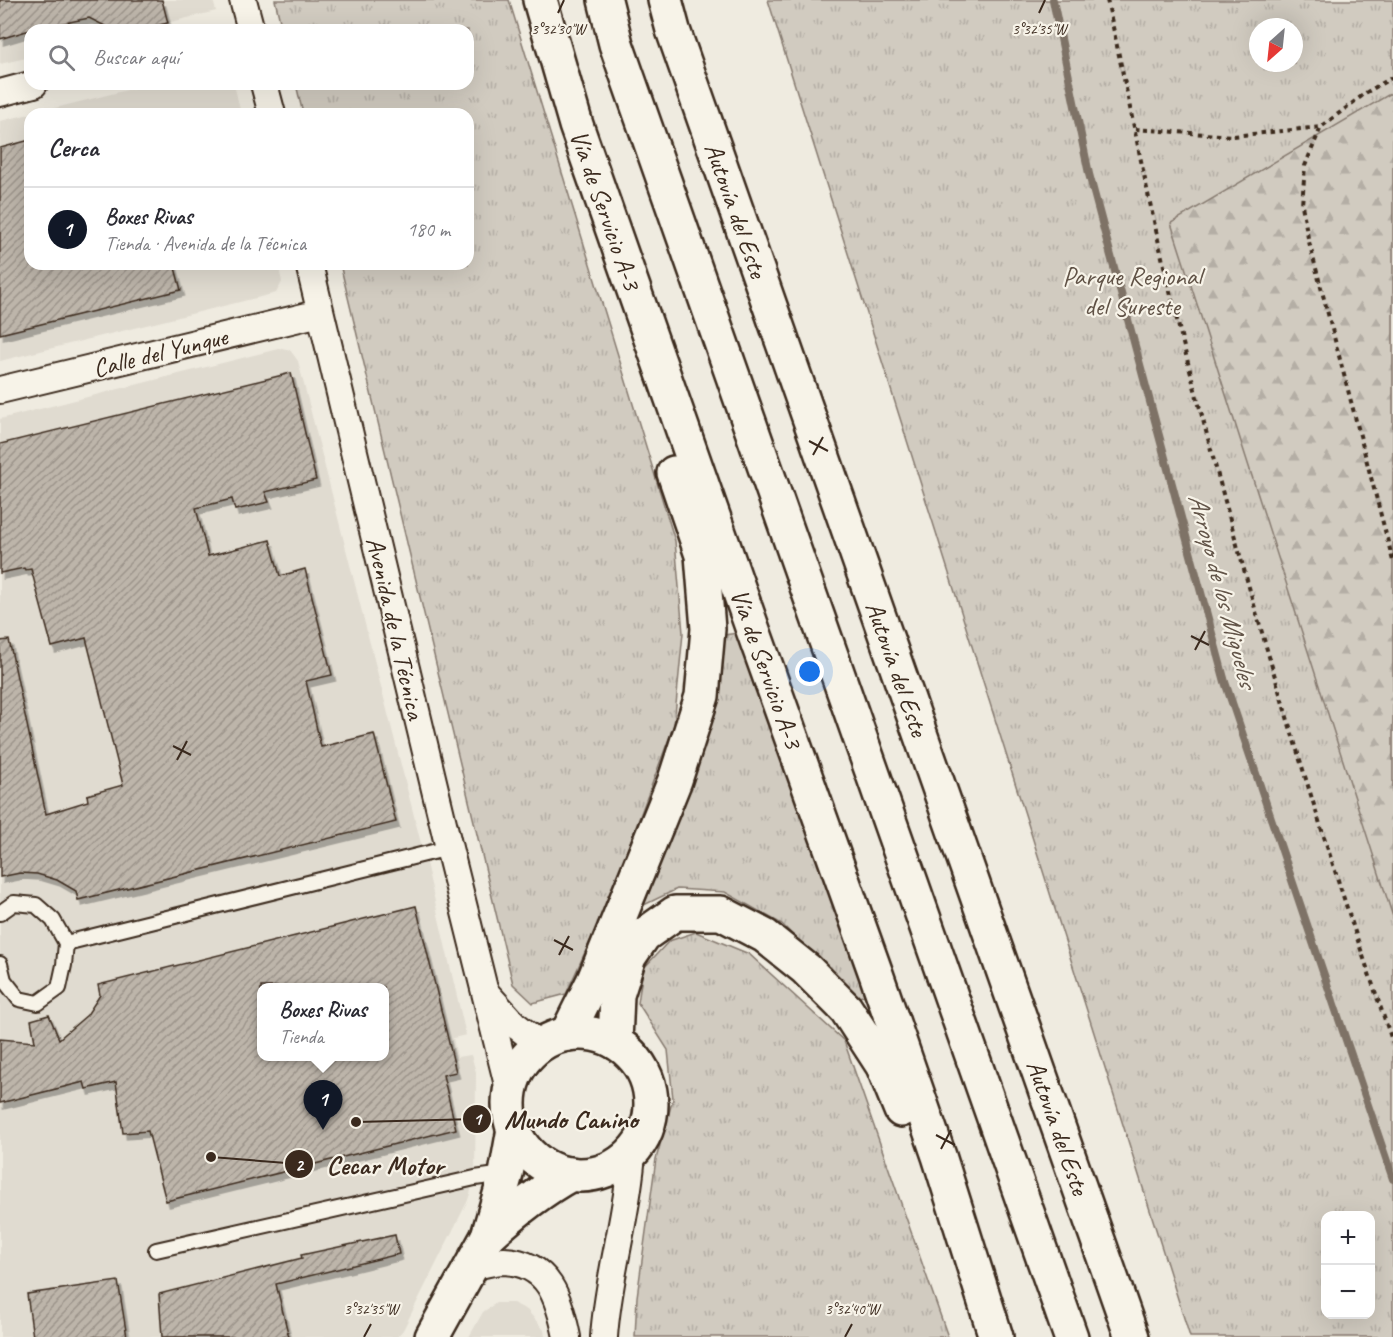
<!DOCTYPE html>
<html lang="es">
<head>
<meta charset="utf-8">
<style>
	body { margin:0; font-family:Caveat,sans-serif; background:#f2f2f3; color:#2b2b33 }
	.controls { position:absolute; right:18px; bottom:18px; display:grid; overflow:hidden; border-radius:12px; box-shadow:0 6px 24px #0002 }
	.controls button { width:54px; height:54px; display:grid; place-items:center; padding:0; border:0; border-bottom:2px solid #e1e1e2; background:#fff; color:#2b2b33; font:30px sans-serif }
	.compass { position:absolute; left:1249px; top:18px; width:54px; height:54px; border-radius:50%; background:#fff; box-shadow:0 6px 24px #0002; rotate:207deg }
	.you { position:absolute; left:810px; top:672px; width:21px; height:21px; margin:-15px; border:4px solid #fff; border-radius:50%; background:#1a73e8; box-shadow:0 0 0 9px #1a73e833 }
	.badge { display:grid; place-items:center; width:39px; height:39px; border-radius:50%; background:#111827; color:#fff; font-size:20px; font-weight:700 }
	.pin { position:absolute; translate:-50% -50px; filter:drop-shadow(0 2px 3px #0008) }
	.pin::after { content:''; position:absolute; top:32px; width:21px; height:18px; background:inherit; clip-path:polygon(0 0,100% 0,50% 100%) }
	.popup { position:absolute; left:257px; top:983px; width:132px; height:78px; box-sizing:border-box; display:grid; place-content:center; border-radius:12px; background:#fff; filter:drop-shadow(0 2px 4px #0005); font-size:20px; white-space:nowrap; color:#7c7c81 }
	.popup b { font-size:22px; color:#2b2b33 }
	.popup::after { content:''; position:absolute; left:50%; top:100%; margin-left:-12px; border:12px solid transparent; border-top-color:#fff }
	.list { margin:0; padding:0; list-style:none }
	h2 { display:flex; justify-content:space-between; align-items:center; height:78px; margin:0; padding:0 24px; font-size:26px }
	h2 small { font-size:20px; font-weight:400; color:#7c7c81 }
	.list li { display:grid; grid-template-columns:39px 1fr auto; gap:18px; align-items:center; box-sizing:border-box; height:84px; padding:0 24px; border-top:2px solid #e1e1e2 }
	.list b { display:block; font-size:22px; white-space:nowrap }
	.list p { margin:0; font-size:20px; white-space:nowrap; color:#7c7c81 }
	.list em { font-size:20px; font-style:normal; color:#7c7c81 }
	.icon { flex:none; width:33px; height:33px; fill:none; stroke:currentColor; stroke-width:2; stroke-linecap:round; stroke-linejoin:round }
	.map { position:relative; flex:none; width:1393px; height:1337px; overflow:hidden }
	.search { position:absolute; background:#fff; box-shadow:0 6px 24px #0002; left:24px; top:24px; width:450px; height:66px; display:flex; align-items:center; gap:15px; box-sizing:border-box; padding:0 21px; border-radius:18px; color:#7c7c81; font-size:22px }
	.panel { position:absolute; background:#fff; box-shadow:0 6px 24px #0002; left:24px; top:108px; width:450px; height:162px; border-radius:18px }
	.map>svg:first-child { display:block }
	.built { fill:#e0dbd0; fill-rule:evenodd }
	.grass { fill:url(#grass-tufts); stroke:#867a6f; stroke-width:1.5; fill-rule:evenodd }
	.forest { fill:url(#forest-firs); stroke:#867a6f; stroke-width:1.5 }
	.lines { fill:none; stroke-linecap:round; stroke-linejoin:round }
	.stream { stroke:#7e7266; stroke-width:8 }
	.building { fill:url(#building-hatch); stroke:#3b2a1e; stroke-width:1.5; fill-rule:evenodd; filter:url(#shadow) }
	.lane-casing { stroke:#3b2a1e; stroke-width:18 }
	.street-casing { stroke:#3b2a1e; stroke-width:30 }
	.secondary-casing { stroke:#3b2a1e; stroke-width:38 }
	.highway-casing { stroke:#3b2a1e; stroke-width:38 }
	.path { stroke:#3b2a1e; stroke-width:4; stroke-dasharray:4.5 4.5; stroke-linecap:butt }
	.lane { stroke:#f7f3e8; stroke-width:14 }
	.street { stroke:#f7f3e8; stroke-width:26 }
	.secondary { stroke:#f7f3e8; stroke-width:33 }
	.highway { stroke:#f7f3e8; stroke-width:33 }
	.ticks { fill:none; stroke:#3b2a1e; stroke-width:2 }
	.labels { text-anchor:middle; stroke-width:4.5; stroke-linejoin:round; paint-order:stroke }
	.street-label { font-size:26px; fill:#3b2a1e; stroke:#f7f3e8 }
	.park-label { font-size:26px; fill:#605246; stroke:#f7f3e8 }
	.water-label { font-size:27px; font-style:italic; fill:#625448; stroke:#f7f3e8 }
	.ticks-label { font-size:15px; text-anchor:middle; fill:#3b2a1e; stroke:#f7f3e8; stroke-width:4.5; stroke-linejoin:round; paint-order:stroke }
	.leader { fill:none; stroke:#3b2a1e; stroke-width:2 }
	.callout-dot { fill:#3b2a1e; stroke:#f7f3e8; stroke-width:2 }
	.mark-label { font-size:18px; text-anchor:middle; font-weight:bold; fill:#fff }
	.callout-label { font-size:27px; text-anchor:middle; font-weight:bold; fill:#3b2a1e; stroke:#f7f3e8; stroke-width:4.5; stroke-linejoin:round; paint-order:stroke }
</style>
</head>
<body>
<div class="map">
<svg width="1393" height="1337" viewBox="0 0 1393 1337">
	<defs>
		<pattern id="grass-tufts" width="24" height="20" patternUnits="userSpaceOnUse" patternTransform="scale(1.5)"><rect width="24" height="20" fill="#d1cbc0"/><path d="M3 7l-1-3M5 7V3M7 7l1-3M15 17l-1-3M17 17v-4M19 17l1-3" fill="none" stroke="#b4aea5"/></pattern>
		<pattern id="forest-firs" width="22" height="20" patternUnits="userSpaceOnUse" patternTransform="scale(1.5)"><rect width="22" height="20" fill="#d1cbc0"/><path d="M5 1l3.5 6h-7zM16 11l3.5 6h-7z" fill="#b4aea5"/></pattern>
		<pattern id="building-hatch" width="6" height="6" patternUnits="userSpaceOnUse" patternTransform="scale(1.5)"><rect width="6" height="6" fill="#bdb5aa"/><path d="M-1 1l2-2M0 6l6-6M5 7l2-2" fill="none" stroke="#9b938a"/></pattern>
		<filter id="shadow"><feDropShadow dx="3.5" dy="6" stdDeviation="0" flood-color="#0004"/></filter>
	</defs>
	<rect width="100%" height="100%" fill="#efebe0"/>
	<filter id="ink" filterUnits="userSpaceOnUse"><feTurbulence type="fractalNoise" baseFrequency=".0167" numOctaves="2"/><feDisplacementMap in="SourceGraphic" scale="12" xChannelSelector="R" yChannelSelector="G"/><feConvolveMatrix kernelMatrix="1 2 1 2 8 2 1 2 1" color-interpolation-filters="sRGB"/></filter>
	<g filter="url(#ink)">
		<g class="built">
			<polygon points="0,0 213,0 216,11 138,30 30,30 30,57 0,64"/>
			<polygon points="151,84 234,84 241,114 31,114"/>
			<polygon points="30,114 30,264 278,264 282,282 276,293 0,361 0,121"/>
			<path d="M282,348L290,350L298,361L426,863L466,1035L453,1038L457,1057L471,1055L476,1072L475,1178L468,1200L403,1330L397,1337H0V419ZM262,988H385V1056H262Z"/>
			<polygon points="496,1303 513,1303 527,1310 544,1330 545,1337 469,1337 483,1312"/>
		</g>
		<g class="grass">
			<polygon points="275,0 509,0 675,541 683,633 674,725 608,902 566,994 533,1003 513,984 340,264 468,264 468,114 303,114 296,84 468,84 468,30 282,30"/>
			<path d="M768,0H1393V1337H1190ZM1258,27H1294V63H1258ZM1326,1216H1370V1314H1326Z"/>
			<polygon points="738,633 867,994 855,999 782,924 725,892 677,889 644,905 710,729 724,635"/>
			<polygon points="696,932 749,954 844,1041 948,1337 635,1337 637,1297 656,1159 673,1099 668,1050 638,1003 643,969 669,941"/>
		</g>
		<polygon class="forest" points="1393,92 1393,917 1171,223"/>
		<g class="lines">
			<polyline class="stream" points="1053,0 1089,174 1225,682 1393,1179"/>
		</g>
		<g class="building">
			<polygon points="0,0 162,0 168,23 138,30 113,30 89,18 30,30 0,39"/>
			<polygon points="30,140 30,264 174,264 181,290 0,334 0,148"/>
			<polygon points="291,373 316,480 265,492 269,502 235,510 232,499 196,508 208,556 270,540 280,576 305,569 332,675 306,681 321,747 374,734 396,822 78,900 76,891 57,880 37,874 20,873 0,877 0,641 9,640 46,814 88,801 87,795 123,785 86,638 52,647 31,569 25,570 24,568 0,573 0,444"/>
			<path d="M416,906L456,1072L443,1075L456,1129L166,1201L148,1131L123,1133L116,1082L86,1089L84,1082L0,1103V1039L35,1042L31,1020L49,1015L59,1039L87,1015L100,995L98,985ZM261,987H384V1056H261Z"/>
			<polygon points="395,1235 399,1254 276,1284 289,1337 162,1337 159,1294 302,1258 301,1255"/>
			<polygon points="118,1281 127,1337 33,1337 27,1294"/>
		</g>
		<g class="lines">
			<defs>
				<g id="lane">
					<polyline points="0,913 14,903 36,905 53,920 66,943 64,965 59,988 38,1003 19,999 4,980 0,964"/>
					<polyline points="66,943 449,848"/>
					<polyline points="156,1250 475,1178 504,1174"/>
				</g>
				<g id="street">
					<polyline points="243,0 251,30"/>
					<polyline points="264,84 272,114"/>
					<polyline points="0,93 34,84"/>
					<polyline points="309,264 449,848 510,1093"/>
					<polyline points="0,390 320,313"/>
					<polyline points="487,994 514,1024 541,1045"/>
					<path d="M471,1267C481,1265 493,1261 504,1261C549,1263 559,1298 567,1337"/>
					<path d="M604,1337C608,1275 628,1215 632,1153"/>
				</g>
				<g id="secondary">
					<path id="s1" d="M540,0L576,125L753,630L875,971L939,1156L996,1337"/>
					<circle cx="580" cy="1104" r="71"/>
					<polyline points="567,1034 594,980 675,780 702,696 708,629 702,555 674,473"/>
					<polyline points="615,1042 617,995 629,957 644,935 675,913 721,913 765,936 806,969 846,1009 883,1066 901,1110"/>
					<path d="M488,1236C514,1212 540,1191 571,1174"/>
					<polyline points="432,1337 488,1236 506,1174 514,1129"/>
				</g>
				<g id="highway">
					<polyline points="605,0 616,44 1071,1337"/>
					<path id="s2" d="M665,0L673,30L1132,1337"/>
				</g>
			</defs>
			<use href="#lane" class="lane-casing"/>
			<use href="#street" class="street-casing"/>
			<use href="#secondary" class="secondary-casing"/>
			<use href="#highway" class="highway-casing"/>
			<g class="path">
				<path d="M1107,0C1131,108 1151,217 1178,324C1240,566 1310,807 1393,1043"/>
				<polyline points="1393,77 1367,92 1321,127 1305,166 1302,205 1308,238 1393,561"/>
				<polyline points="1135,129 1233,136 1321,127"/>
			</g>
			<use href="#lane" class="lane"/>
			<use href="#street" class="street"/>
			<use href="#secondary" class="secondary"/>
			<use href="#highway" class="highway"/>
		</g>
	</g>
	<path class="ticks" d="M558,13L564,0M1039,13L1045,0M809,441L828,451M813,455L823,437M1191,636L1209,645M1195,650L1205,631M173,746L191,755M177,760L187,741M554,940L573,950M559,955L569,936M936,1135L955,1145M941,1149L951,1130M364,1337L371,1324M845,1337L852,1324"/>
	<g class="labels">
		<g class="street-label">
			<text dy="9" stroke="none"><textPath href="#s1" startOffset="220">Vía de Servicio A-3</textPath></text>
			<text dy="9" stroke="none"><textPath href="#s2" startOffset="222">Autovía del Este</textPath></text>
			<text transform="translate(160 352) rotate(-14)" y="9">Calle del Yunque</text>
			<text transform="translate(396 628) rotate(77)" y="9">Avenida de la Técnica</text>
			<text dy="9" stroke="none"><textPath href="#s1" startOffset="706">Vía de Servicio A-3</textPath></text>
			<text dy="9" stroke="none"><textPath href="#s2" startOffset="708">Autovía del Este</textPath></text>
			<text dy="9" stroke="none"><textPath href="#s2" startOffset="1194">Autovía del Este</textPath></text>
		</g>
		<g class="park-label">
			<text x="1132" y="285">Parque Regional<tspan x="1132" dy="30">del Sureste</tspan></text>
		</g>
		<g class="water-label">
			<text transform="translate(1223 590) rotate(75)" y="9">Arroyo de los Migueles</text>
		</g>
	</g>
	<g class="ticks-label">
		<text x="558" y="34">3°32'30"W</text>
		<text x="1039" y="34">3°32'35"W</text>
		<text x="371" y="1314">3°32'35"W</text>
		<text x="852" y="1314">3°32'40"W</text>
	</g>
	<path class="leader" d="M356 1122L477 1119M211 1157L299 1164"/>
	<g class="callout-dot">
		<circle cx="356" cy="1122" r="6"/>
		<circle cx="211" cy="1157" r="6"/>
		<circle cx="477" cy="1119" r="15"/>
		<circle cx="299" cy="1164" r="15"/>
	</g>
	<g class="mark-label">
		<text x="477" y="1125">1</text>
		<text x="299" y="1171">2</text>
	</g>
	<g class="callout-label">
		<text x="571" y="1128">Mundo Canino</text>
		<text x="385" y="1174">Cecar Motor</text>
	</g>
</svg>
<div class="controls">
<button>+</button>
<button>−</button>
</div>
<svg class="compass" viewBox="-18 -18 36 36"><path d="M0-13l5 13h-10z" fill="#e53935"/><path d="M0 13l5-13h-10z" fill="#7c7c81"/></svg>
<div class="you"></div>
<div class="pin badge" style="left:323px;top:1130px">1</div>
<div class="popup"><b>Boxes Rivas</b>Tienda</div>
<div class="search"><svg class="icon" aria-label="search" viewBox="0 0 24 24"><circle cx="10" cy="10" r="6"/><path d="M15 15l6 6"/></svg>Buscar aquí</div>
<section class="panel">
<h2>Cerca<small></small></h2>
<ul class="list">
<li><span class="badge">1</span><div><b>Boxes Rivas</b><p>Tienda · Avenida de la Técnica</p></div><em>180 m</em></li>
</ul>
</section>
</div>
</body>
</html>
